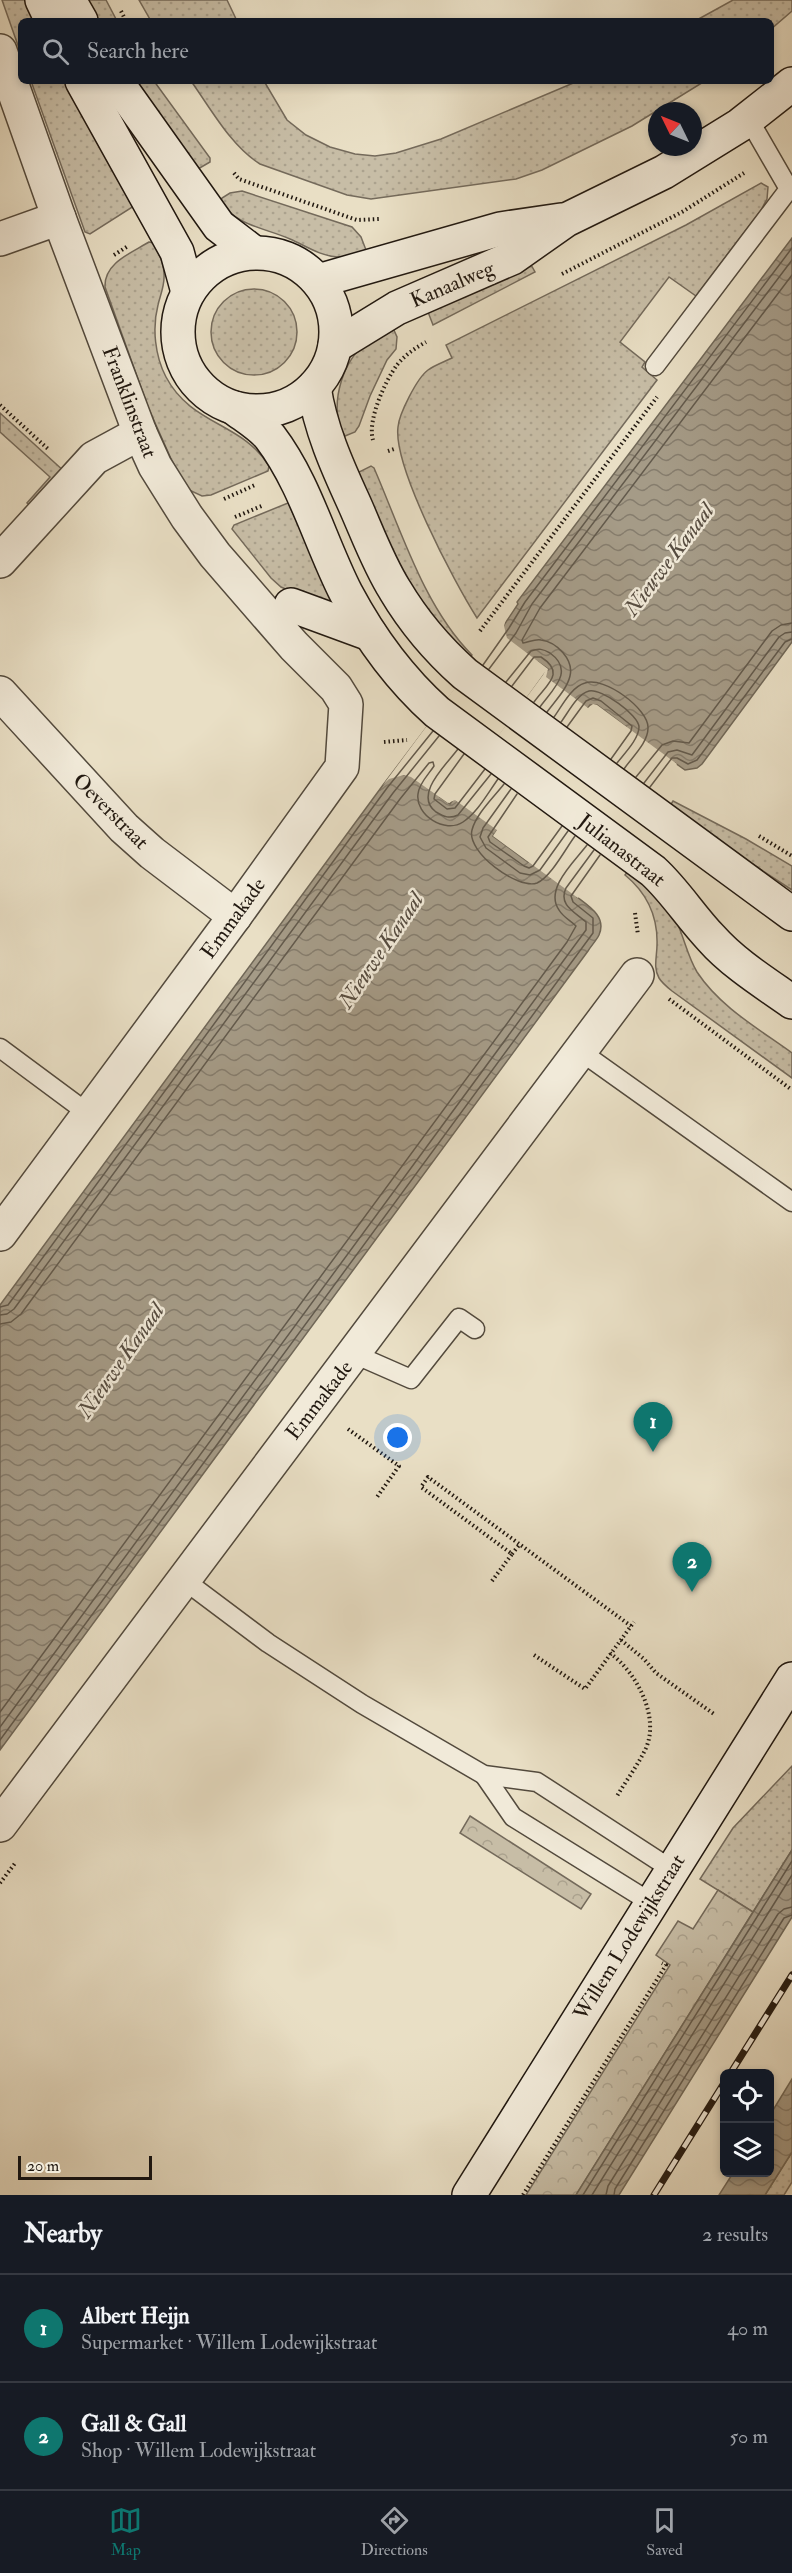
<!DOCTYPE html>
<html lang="en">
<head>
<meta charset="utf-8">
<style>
	body { margin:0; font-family:"IM FELL Double Pica",serif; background:#20242c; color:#f1f3f6 }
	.controls { position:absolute; right:18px; bottom:18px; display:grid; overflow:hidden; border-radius:9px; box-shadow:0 3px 9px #0003 }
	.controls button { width:54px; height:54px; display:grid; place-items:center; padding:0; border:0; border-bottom:2px solid #363941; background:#171b24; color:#f1f3f6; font:30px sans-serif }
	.compass { position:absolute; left:648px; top:102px; width:54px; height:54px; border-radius:50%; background:#171b24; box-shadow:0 3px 9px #0003; rotate:313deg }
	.scale { position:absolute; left:18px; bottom:15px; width:134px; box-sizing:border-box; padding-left:6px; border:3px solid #211810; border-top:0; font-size:16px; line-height:21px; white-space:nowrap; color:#211810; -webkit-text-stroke:4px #f1ead9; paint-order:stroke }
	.you { position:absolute; left:398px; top:1438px; width:21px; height:21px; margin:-15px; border:4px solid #fff; border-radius:50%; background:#1a73e8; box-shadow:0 0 0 9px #1a73e833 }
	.badge { display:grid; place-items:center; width:39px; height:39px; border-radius:50%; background:#0f766e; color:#fff; font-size:20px; font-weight:700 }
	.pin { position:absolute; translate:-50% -50px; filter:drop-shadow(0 2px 3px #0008) }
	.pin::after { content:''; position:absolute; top:32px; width:21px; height:18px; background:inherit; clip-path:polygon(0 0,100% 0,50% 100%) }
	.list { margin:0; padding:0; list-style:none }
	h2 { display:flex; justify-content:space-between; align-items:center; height:78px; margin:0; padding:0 24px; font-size:26px }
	h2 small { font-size:20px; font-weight:400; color:#9ea1a6 }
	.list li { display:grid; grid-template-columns:39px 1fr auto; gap:18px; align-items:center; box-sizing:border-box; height:108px; padding:0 24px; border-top:2px solid #363941 }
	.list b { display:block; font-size:22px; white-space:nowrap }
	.list p { margin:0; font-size:20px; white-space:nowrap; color:#9ea1a6 }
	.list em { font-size:20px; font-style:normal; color:#9ea1a6 }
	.icon { flex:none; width:33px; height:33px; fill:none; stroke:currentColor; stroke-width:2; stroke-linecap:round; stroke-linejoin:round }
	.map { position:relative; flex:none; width:792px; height:2195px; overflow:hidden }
	.search { position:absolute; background:#171b24; box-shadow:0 3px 9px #0003; left:18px; right:18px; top:18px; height:66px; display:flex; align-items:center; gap:15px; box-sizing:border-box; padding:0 21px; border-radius:9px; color:#9ea1a6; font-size:22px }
	.sheet { height:294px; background:#171b24 }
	nav { display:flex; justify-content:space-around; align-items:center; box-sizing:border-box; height:84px; border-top:2px solid #363941; background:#171b24; font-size:16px; color:#9ea1a6 }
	nav a { display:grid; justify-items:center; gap:3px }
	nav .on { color:#0f766e }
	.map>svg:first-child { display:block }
	.grass { fill:url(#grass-dots); stroke:#746a5b; stroke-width:1.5 }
	.forest { fill:url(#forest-crowns); stroke:#746a5b; stroke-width:1.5 }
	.water { fill:url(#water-waves); stroke:#706757; stroke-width:1.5; fill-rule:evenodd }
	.pier { fill:#e9dfc5; fill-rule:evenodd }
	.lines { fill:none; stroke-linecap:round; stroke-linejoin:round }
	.shore { stroke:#635a4c; stroke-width:1.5 }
	.lane-casing { stroke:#534a3d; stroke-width:21 }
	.street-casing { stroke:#534a3d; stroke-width:36 }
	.secondary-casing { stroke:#211810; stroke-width:36 }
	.path { stroke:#211810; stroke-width:4; stroke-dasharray:1.5 3; stroke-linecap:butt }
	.lane { stroke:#f1ead9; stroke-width:18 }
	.street { stroke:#f1ead9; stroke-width:33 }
	.secondary { stroke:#f1ead9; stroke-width:33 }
	.rail-casing { stroke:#211810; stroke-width:7 }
	.rail { stroke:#f1ead9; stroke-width:4.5; stroke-dasharray:14; stroke-linecap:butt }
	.labels { text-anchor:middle; stroke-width:5; stroke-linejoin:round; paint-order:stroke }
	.street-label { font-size:21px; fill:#211810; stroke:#f1ead9 }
	.water-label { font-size:22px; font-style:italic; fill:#564c40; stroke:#f1ead9 }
</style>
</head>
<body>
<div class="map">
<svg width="792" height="2195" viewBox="0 0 792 2195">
	<defs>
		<pattern id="grass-dots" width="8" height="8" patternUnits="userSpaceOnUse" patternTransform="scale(1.5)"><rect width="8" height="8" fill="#c7bda6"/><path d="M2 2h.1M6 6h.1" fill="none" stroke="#aba28e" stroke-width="1.8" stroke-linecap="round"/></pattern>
		<pattern id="forest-crowns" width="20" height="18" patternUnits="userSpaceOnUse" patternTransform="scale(1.5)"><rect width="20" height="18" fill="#c7bda6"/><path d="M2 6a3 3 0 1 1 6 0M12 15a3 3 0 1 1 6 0" fill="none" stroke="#aba28e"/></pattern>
		<pattern id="water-waves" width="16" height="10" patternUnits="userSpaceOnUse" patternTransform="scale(1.5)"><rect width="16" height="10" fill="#a59b87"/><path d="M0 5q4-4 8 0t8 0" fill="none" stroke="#867d6d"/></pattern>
	</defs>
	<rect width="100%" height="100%" fill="#e9dfc5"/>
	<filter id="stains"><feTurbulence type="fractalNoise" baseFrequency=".00333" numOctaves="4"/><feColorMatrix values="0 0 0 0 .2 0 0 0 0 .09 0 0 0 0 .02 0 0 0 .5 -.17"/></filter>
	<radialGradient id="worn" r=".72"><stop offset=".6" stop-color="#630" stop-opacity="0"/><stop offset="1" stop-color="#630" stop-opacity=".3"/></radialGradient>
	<g class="grass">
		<polygon points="2,0 28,0 38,21 21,21 21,54"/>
		<polygon points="84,0 106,0 117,21 95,21"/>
		<polygon points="139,0 227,0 237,21 151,21"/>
		<polygon points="733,0 792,0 792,11 771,29 771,21 695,21"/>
		<polygon points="31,81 67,81 134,206 90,234 85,232"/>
		<polygon points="131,81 154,81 210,158 210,162 198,169"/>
		<path d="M191,81H264L287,120L306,135L330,147L355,154L375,156L396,153L441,139L578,81H705L632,126L542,170L516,179L371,199L347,195L260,164C231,146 211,109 191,81Z"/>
		<path d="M761,183L768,187L767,199L761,210L696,296L669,277L620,342L645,362L642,367L657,380L477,618C454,582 393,466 398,427C399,414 417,378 428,370C435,365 444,362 452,358L446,345L686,225Z"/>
		<path d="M242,191L352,227L361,237L366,250C357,254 348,258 338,257C320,256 306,246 290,239C266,228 235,226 221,201L222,198L230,193Z"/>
		<path d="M149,242L154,243C159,254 165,265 164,278C164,287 160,296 158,305C152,328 155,356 166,377C192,426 242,422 269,466L268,471L211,495L202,496L189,490L172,461L148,407L105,287C104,263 131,253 149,242Z"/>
		<polygon points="530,263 535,272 433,325 428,312"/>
		<circle cx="254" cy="332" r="43"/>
		<path d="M393,328L397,337L396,349L387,360L370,396L359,426L355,432L345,436C328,408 341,366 364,344C372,337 384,333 393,328Z"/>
		<polygon points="0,413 66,473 32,507 27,503 50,477 0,432"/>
		<path d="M371,466L374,468C401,530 424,607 472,655L468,662L412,595L357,473Z"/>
		<polygon points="288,503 336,604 331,609 281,587 271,578 232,529 234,525"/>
		<polygon points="673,801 746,839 792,866 792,890 668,809"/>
		<path d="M629,870C649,885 668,901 678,925C685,941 688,957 697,972C720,1007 759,1029 792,1053V1078L672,991C667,987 662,983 659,978C653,968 657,956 657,945C658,916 647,893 625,875Z"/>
		<polygon points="792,1766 792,1850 753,1912 700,1879 733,1828"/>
		<polygon points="792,2152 792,2182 784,2195 765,2195"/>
	</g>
	<g class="forest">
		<polygon points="470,1816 591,1894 581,1909 460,1833"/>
		<polygon points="718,1890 753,1912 576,2195 526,2195 670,1965 656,1955 678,1921 693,1929"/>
	</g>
	<g class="water">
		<path d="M792,238V642L702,764L697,768L685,770L675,763L577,897C589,906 607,917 599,935C596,941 591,946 588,951L0,1750V1305L383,785L504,625L518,604L517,602ZM538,662L548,669L450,804L440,797ZM590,705H597L626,727L528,862L493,836Z"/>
		<polygon points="792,1850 792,1917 619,2195 576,2195"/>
		<polygon points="792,2079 792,2152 765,2195 719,2195 733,2173 770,2172 770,2115"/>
	</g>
	<path class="pier" d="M506,619L504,626L507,638L548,669L546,677L588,708L593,704L597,705L677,764L578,898L493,836L497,830L455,800L448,803L411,777L404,775L389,779L383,785ZM539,666L545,671L543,675L450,801L444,797ZM593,707L622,728L528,858L497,836Z"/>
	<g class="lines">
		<g class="shore">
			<polyline points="483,665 509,628 525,602 792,248"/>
			<polyline points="489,669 516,633 532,604 792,260"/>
			<path d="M506,682L531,651C539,648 543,649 550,653C575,671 553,689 540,707"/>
			<path d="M512,686L534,657H541C566,673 547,684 534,702"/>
			<path d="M547,712C555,701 567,689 570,676C574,660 557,642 541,640C535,639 529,642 523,643L522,640L540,608L792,275"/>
			<path d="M554,717C562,706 571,687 585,683C604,676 649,709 648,728C648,743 632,757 624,769"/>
			<path d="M561,722C568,713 577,694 589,691C601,688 639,715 639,727C639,739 624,754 617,763"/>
			<polyline points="567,727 586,701 593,698 601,701 632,726 631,731 611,759"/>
			<path d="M458,749C446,765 413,795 436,812C444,817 450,819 458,815L491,774"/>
			<polyline points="464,754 435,794 434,799 447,809 455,808 485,769"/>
			<polyline points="636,777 662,745 673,741 689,743 772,631 781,625 792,623"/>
			<polyline points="644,783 668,752 677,750 692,755 779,637 785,633 792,632"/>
			<path d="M504,784C494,797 476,814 472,830C466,852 518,890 537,883C551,877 566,848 575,836"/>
			<polyline points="650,787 672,758 677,758 688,764 697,760 785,642 792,639"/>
			<polyline points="511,789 483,828 480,837 486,848 520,873 530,875 540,870 568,831"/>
			<polyline points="517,794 488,837 490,842 524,866 529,868 533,866 562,826"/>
			<polyline points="0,1307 8,1305 387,788 433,731"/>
			<polyline points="0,1315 7,1314 14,1309 393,793 439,736"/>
			<path d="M0,1324L11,1322L21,1314L400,799L429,763L433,762L434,766C429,774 419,783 418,794C415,815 445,834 463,822C477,813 488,793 498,779"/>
			<path d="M0,1712L567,942L576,926C571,921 563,917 559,910C544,889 575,861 587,845"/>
			<path d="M0,1727L586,930V922C575,912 558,905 566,888L594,850"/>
			<polyline points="0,1740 593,933 593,918 573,902 571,896 600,855"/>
			<polyline points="583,2195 792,1861"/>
			<polyline points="592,2195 792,1875"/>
			<polyline points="606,2195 608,2186 778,1914 784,1909 792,1907"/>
			<polyline points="614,2195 615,2189 784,1918 792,1915"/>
		</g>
		<defs>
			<g id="lane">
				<polyline points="655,366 789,189 748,118"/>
				<polyline points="0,1048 89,1114"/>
				<polyline points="580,1051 792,1202"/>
				<polyline points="354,1354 411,1379 459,1318 475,1329"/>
				<polyline points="184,1580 268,1643 362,1704 484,1775 537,1782 671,1869"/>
				<polyline points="484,1775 513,1817 650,1902"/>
			</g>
			<g id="street">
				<polyline points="0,51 59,218 140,433 155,466 187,517 215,555 294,646 336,688 346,704 342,767 235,916 0,1234"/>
				<polyline points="0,239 59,218"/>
				<polyline points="0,561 94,458 140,433"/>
				<polyline points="0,693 124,828 152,853 235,916"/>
				<polyline points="0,1825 637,975"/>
			</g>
			<g id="secondary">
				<polyline points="42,0 52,21"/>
				<polyline points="69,0 81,21"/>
				<polyline points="82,81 177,252 188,292"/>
				<polyline points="116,81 219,226 253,252"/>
				<circle cx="257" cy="332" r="79"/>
				<polyline points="318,281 500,229 561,220"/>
				<polyline points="335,346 397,308 512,258 566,220 664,172 740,125 792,84"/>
				<path d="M314,387C320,428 337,466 354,503C367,532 378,563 395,590C414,622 438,650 465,674L792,914"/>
				<path d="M234,408C246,417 261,426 270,437C305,483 320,542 346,593C370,638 399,678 437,712L653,871C675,891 690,916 711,938C733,963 765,983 792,1002"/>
				<polyline points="291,605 370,634"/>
				<polyline points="469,2195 792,1679"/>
			</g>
		</defs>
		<use href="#lane" class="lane-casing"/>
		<use href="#street" class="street-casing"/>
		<use href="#secondary" class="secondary-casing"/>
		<g class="path">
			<polyline points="121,11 126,21"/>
			<polyline points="234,173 239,179 357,220 379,219"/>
			<polyline points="114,255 128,246"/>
			<polyline points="562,274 682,212 744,173"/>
			<polyline points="0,405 48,449"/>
			<path d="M373,440C367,421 385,381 397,365C405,355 415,348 426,342"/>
			<polyline points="388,451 394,449"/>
			<polyline points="224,499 255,485"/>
			<polyline points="235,517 264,505"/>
			<polyline points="480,631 657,397"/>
			<polyline points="384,742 407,740"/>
			<polyline points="759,836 792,856"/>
			<polyline points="635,913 638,935"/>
			<polyline points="669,999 792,1090"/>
			<polyline points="348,1429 399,1466 377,1497"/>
			<polyline points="512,1554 520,1544"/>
			<polyline points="492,1581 512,1554 421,1487 428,1477 631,1626"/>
			<polyline points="621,1640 644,1659 656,1673 714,1714"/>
			<path d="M610,1653C636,1672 660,1716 646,1748C638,1765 626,1781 617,1796"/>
			<polyline points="534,1655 585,1689 634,1622"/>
			<polyline points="0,1883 16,1862"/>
			<polyline points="523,2195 666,1965 662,1963"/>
		</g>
		<use href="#lane" class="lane"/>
		<use href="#street" class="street"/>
		<use href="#secondary" class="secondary"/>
		<defs>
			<g id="rail">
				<polyline points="730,2074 792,1975"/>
				<polyline points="654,2195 724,2083"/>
			</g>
		</defs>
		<use href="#rail" class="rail-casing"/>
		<use href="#rail" class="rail"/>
	</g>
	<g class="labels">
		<g class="street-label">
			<text transform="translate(452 284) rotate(-23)" y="7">Kanaalweg</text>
			<text transform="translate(130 402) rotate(69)" y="7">Franklinstraat</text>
			<text transform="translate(111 811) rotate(45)" y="7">Oeverstraat</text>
			<text transform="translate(622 850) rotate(38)" y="7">Julianastraat</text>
			<text transform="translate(233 918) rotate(-54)" y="7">Emmakade</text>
			<text transform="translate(319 1400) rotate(-52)" y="7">Emmakade</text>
			<text transform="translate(629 1937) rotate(-58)" y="7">Willem Lodewijkstraat</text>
		</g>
		<g class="water-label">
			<text transform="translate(668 559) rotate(-53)" y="8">Nieuwe Kanaal</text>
			<text transform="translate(380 950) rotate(-56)" y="8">Nieuwe Kanaal</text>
			<text transform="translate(120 1360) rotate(-55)" y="8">Nieuwe Kanaal</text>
		</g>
	</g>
	<rect width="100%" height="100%" filter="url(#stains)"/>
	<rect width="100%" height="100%" fill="url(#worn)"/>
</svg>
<div class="controls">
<button><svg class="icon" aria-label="locate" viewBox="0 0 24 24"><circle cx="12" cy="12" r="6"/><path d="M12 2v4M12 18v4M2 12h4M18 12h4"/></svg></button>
<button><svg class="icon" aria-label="layers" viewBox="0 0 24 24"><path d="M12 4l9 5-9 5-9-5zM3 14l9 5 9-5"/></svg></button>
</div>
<svg class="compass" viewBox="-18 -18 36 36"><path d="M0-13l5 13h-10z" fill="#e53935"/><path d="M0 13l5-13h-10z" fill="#9ea1a6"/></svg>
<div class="scale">20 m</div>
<div class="you"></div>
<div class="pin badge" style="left:653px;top:1452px">1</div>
<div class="pin badge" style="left:692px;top:1592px">2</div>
<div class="search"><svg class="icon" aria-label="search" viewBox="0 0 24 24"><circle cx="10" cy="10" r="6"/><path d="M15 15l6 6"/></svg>Search here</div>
</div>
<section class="sheet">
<h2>Nearby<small>2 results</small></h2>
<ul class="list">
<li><span class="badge">1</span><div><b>Albert Heijn</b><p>Supermarket · Willem Lodewijkstraat</p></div><em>40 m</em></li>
<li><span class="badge">2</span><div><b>Gall &amp; Gall</b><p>Shop · Willem Lodewijkstraat</p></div><em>50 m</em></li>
</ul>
</section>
<nav>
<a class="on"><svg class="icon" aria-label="map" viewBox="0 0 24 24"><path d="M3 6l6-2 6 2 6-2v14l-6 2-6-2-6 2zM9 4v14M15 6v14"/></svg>Map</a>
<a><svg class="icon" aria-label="directions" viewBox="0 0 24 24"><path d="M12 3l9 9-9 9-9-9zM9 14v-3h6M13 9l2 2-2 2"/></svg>Directions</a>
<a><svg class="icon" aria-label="saved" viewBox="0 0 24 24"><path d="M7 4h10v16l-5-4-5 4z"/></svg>Saved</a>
</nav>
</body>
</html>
